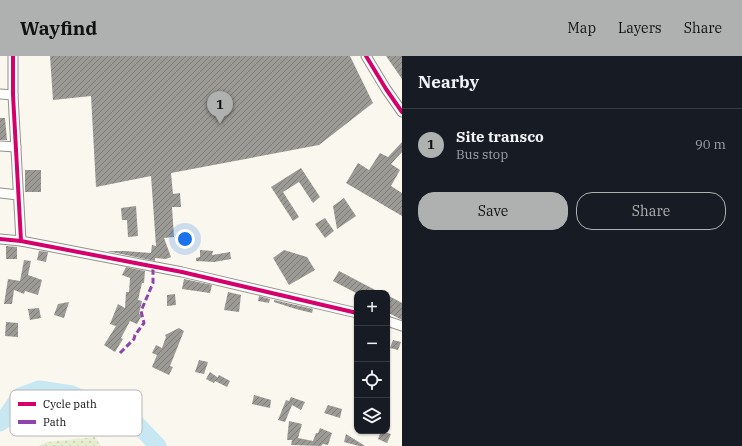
<!DOCTYPE html>
<html lang="en">
<head>
<meta charset="utf-8">
<style>
	body { margin:0; font-family:"IBM Plex Serif",serif; background:#20242c; color:#f1f3f6 }
	.controls { position:absolute; right:12px; bottom:12px; display:grid; overflow:hidden; border-radius:8px; box-shadow:0 1px 3px #0004 }
	.controls button { width:36px; height:36px; display:grid; place-items:center; padding:0; border:0; border-bottom:1px solid #363941; background:#171b24; color:#f1f3f6; font:20px sans-serif }
	.you { position:absolute; left:185px; top:183px; width:14px; height:14px; margin:-10px; border:3px solid #fff; border-radius:50%; background:#1a73e8; box-shadow:0 0 0 6px #1a73e833 }
	.badge { display:grid; place-items:center; width:26px; height:26px; border-radius:50%; background:#afb0b0; color:#111; font-size:13px; font-weight:700 }
	.pin { position:absolute; translate:-50% -33px; filter:drop-shadow(0 1px 2px #0008) }
	.pin::after { content:''; position:absolute; top:21px; width:14px; height:12px; background:inherit; clip-path:polygon(0 0,100% 0,50% 100%) }
	.list { margin:0; padding:0; list-style:none }
	h2 { display:flex; justify-content:space-between; align-items:center; height:52px; margin:0; padding:0 16px; font-size:17px }
	h2 small { font-size:13px; font-weight:400; color:#9ea1a6 }
	.list li { display:grid; grid-template-columns:26px 1fr auto; gap:12px; align-items:center; box-sizing:border-box; height:72px; padding:0 16px; border-top:1px solid #363941 }
	.list b { display:block; font-size:15px; white-space:nowrap }
	.list p { margin:0; font-size:13px; white-space:nowrap; color:#9ea1a6 }
	.list em { font-size:13px; font-style:normal; color:#9ea1a6 }
	.actions { display:flex; gap:8px; padding:12px 16px }
	.actions a { flex:1; padding:9px 0; border:1px solid #afb0b0; border-radius:16px; text-align:center; font-size:14px; color:#afb0b0 }
	.actions .main { background:#afb0b0; color:#111 }
	.icon { flex:none; width:22px; height:22px; fill:none; stroke:currentColor; stroke-width:2; stroke-linecap:round; stroke-linejoin:round }
	.map { position:relative; flex:none; width:402px; height:390px; overflow:hidden }
	header { display:flex; align-items:center; gap:24px; box-sizing:border-box; height:56px; padding:0 20px; background:#afb0b0; color:#111 }
	header strong { font-size:19px }
	nav { display:flex; gap:22px; margin-inline-start:auto; font-size:14px }
	main { display:flex }
	aside { flex:1; background:#171b24 }
	.map>svg:first-child { display:block }
	.grass { fill:url(#grass-dots) }
	.lines { fill:none; stroke-linecap:round; stroke-linejoin:round }
	.river { stroke:#c7e7f2; stroke-width:17 }
	.building { fill:url(#building-hatch) }
	.street-casing { stroke:#93918d; stroke-width:11 }
	.street { stroke:#fefefc; stroke-width:9 }
	.quiet { stroke:#8e44ad; stroke-width:3; stroke-dasharray:6 3; stroke-linecap:butt }
	.cycleway-casing { stroke:#fff; stroke-width:6 }
	.cycleway { stroke:#d6006c; stroke-width:4 }
	.key { fill:#fff; stroke:#b6b6b6; stroke-width:1 }
	.key-label { font-size:11px; fill:#0b0b0b }
</style>
</head>
<body>
<header>
<strong>Wayfind</strong>
<nav><a>Map</a><a>Layers</a><a>Share</a></nav>
</header>
<main>
<div class="map">
<svg width="402" height="390" viewBox="0 0 402 390">
	<defs>
		<pattern id="grass-dots" width="8" height="8" patternUnits="userSpaceOnUse"><rect width="8" height="8" fill="#e5eecf"/><path d="M2 2h.1M6 6h.1" fill="none" stroke="#c3cbb0" stroke-width="1.8" stroke-linecap="round"/></pattern>
		<pattern id="building-hatch" width="6" height="6" patternUnits="userSpaceOnUse"><rect width="6" height="6" fill="#9c9a95"/><path d="M-1 1l2-2M0 6l6-6M5 7l2-2" fill="none" stroke="#7d7c78"/></pattern>
	</defs>
	<rect width="100%" height="100%" fill="#faf7ee"/>
	<polygon class="grass" points="95,381 101,390 39,390 47,386"/>
	<g class="lines">
		<polyline class="river" points="0,367 3,365 20,340 39,333 72,338 101,351 131,362 158,390"/>
	</g>
	<g class="building">
		<polygon points="50,0 350,0 373,47 319,89 171,117 173,138 180,137 181,151 172,151 174,181 164,182 171,201 166,203 155,202 155,205 107,195 125,195 151,197 152,189 156,190 151,120 96,131 91,40 53,44"/>
		<polygon points="386,0 402,0 402,23"/>
		<polygon points="0,62 5,62 7,84 0,84"/>
		<polygon points="402,86 402,96 391,108 400,114 391,130 402,137 402,160 346,127 358,107 369,114 380,97 388,101"/>
		<polygon points="301,112 320,141 313,147 299,126 283,136 299,161 293,165 271,131"/>
		<rect x="25" y="114" width="16" height="22"/>
		<polygon points="344,142 356,160 337,173 333,150"/>
		<polygon points="136,150 138,180 128,181 127,164 122,164 121,152"/>
		<polygon points="325,162 334,175 325,182 315,168"/>
		<polygon points="6,190 17,191 17,203 6,203"/>
		<polygon points="200,194 213,195 212,199 230,196 231,203 214,206 196,205 196,202 200,201"/>
		<polygon points="284,194 307,201 315,214 289,229 273,202"/>
		<polygon points="39,195 48,196 46,206 37,204"/>
		<polygon points="24,204 31,205 28,219 42,224 38,239 25,235 24,238 14,234 12,248 4,248 8,223 20,225"/>
		<polygon points="126,211 145,215 144,227 142,227 138,244 142,245 139,258 142,259 137,268 130,265 121,282 123,283 115,296 104,289 116,270 110,268 118,248 125,252 126,236 129,236 130,222 122,219"/>
		<polygon points="339,215 381,237 356,237 333,225"/>
		<polygon points="184,223 212,229 210,237 182,233"/>
		<polygon points="228,236 241,239 239,256 224,254"/>
		<polygon points="175,238 176,249 167,250 167,239"/>
		<polygon points="387,239 402,247 402,264 387,256"/>
		<polygon points="259,240 270,243 269,247 258,245"/>
		<polygon points="274,244 313,253 312,257 296,253 274,246"/>
		<polygon points="69,246 64,262 54,259 58,248"/>
		<polygon points="39,252 41,262 30,264 28,253"/>
		<polygon points="6,266 18,267 18,281 5,280"/>
		<polygon points="179,272 184,275 170,310 173,311 169,319 152,311 157,299 152,297 156,289 162,292 166,281 165,279"/>
		<polygon points="393,284 401,286 398,294 390,292"/>
		<polygon points="199,304 208,306 204,318 195,316"/>
		<polygon points="210,316 217,321 217,322 219,319 230,325 227,331 215,325 214,327 206,323"/>
		<polygon points="254,339 271,344 270,352 252,348"/>
		<polygon points="291,341 305,346 301,354 292,349 285,366 278,364 286,344 289,345"/>
		<polygon points="328,349 342,353 340,362 324,357"/>
		<polygon points="289,365 302,368 298,382 313,385 316,377 318,377 320,372 332,377 328,389 323,388 321,390 291,389 292,384 287,384"/>
		<polygon points="381,375 391,378 387,387 378,383"/>
		<polygon points="346,378 365,390 359,390 344,386"/>
	</g>
	<g class="lines">
		<defs>
			<g id="street">
				<polyline points="13,0 13,39 21,185"/>
				<polyline points="366,0 386,33 402,56"/>
				<polyline points="0,38 13,39"/>
				<polyline points="0,90 16,91"/>
				<polyline points="0,137 18,139"/>
				<polyline points="0,183 21,185 182,216 357,257"/>
				<polyline points="387,265 402,270"/>
			</g>
		</defs>
		<use href="#street" class="street-casing"/>
		<use href="#street" class="street"/>
		<polyline class="quiet" points="120,297 134,283 135,279 144,267 141,255 153,227 153,210"/>
		<defs>
			<g id="cycleway">
				<polyline points="13,0 13,39 21,185"/>
				<polyline points="366,0 386,33 402,56"/>
				<polyline points="0,183 21,185 182,216 357,257"/>
			</g>
		</defs>
		<use href="#cycleway" class="cycleway-casing"/>
		<use href="#cycleway" class="cycleway"/>
	</g>
	<rect x="10" y="334" width="132" height="46" rx="6" class="key"/>
	<rect x="18" y="346" width="18" height="4" fill="#d6006c"/>
	<rect x="18" y="364" width="18" height="4" fill="#8e44ad"/>
	<g class="key-label">
		<text x="43" y="352">Cycle path</text>
		<text x="43" y="370">Path</text>
	</g>
</svg>
<div class="controls">
<button>+</button>
<button>−</button>
<button><svg class="icon" aria-label="locate" viewBox="0 0 24 24"><circle cx="12" cy="12" r="6"/><path d="M12 2v4M12 18v4M2 12h4M18 12h4"/></svg></button>
<button><svg class="icon" aria-label="layers" viewBox="0 0 24 24"><path d="M12 4l9 5-9 5-9-5zM3 14l9 5 9-5"/></svg></button>
</div>
<div class="you"></div>
<div class="pin badge" style="left:220px;top:68px">1</div>
</div>
<aside>
<h2>Nearby<small></small></h2>
<ul class="list">
<li><span class="badge">1</span><div><b>Site transco</b><p>Bus stop</p></div><em>90 m</em></li>
</ul>
<div class="actions"><a class="main">Save</a><a>Share</a></div>
</aside>
</main>
</body>
</html>
